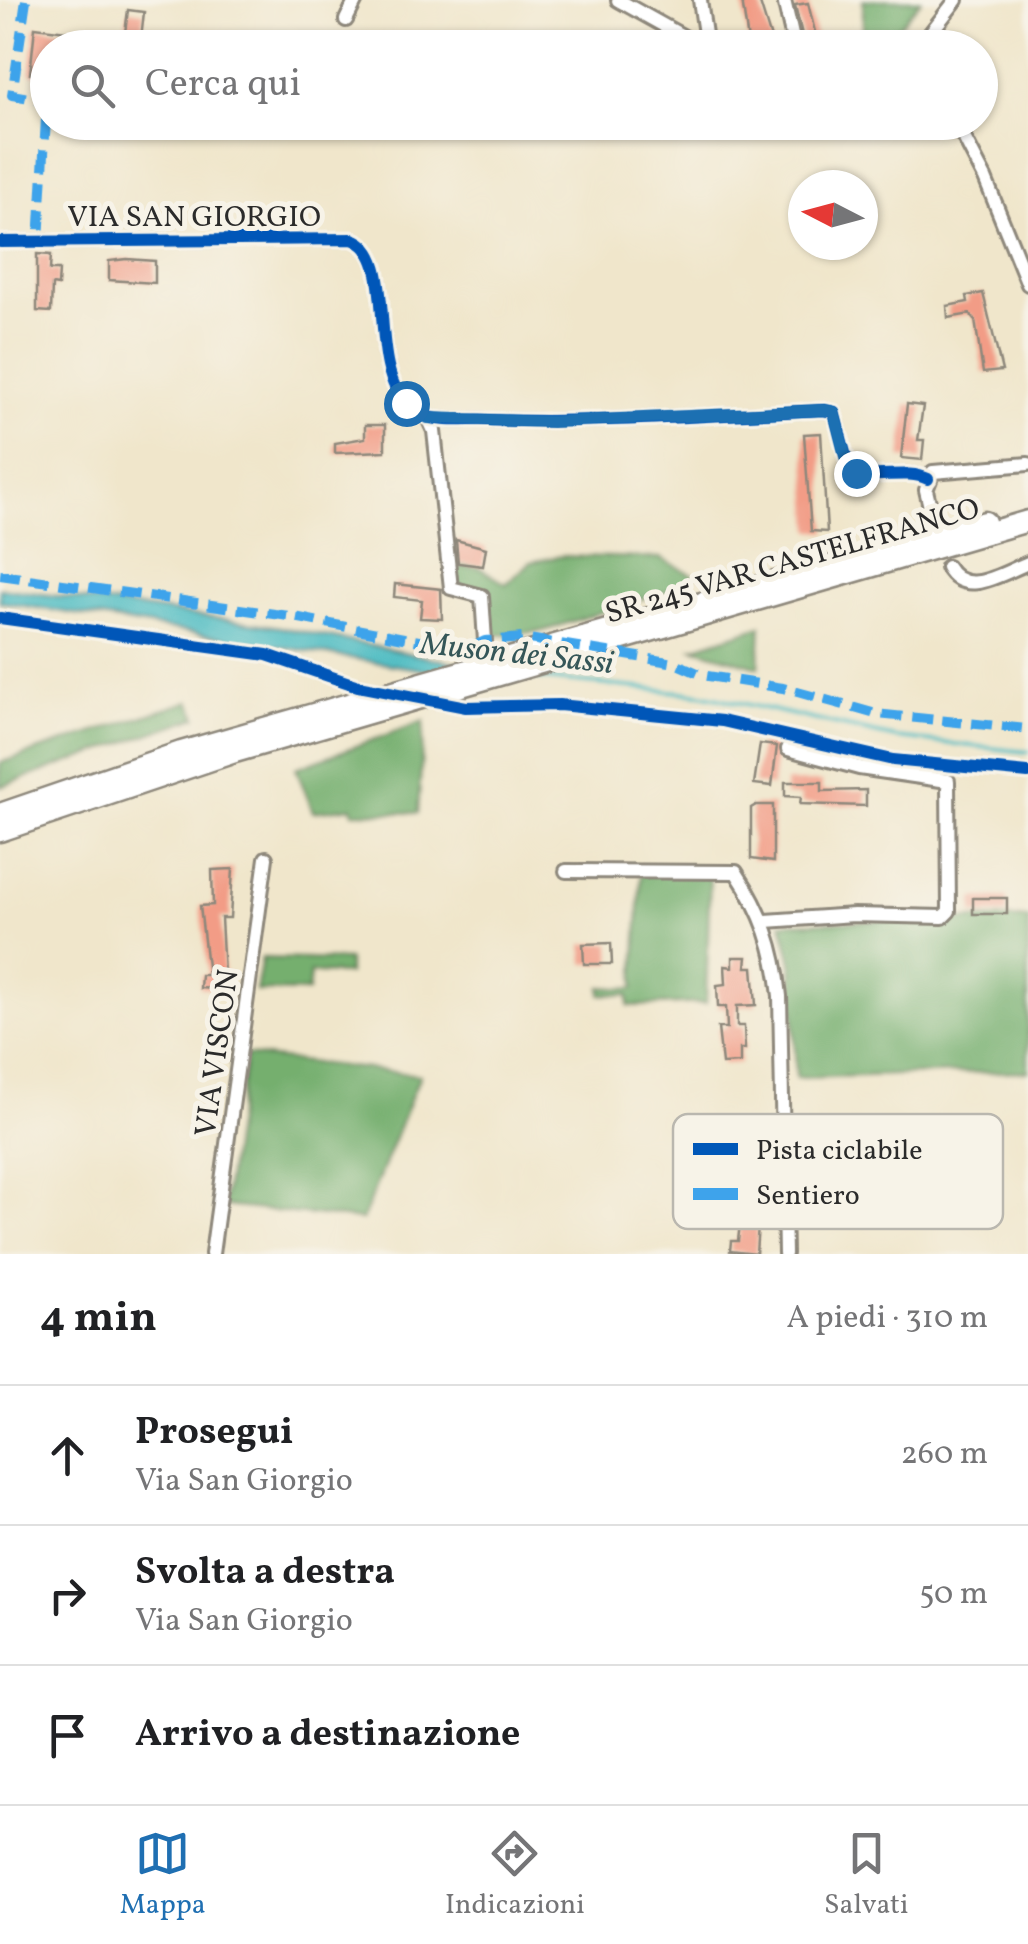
<!DOCTYPE html>
<html lang="it">
<head>
<meta charset="utf-8">
<style>
	body { margin:0; font-family:Vollkorn,serif; background:#f2f2f2; color:#202124 }
	.compass { position:absolute; left:788px; top:170px; width:90px; height:90px; border-radius:50%; background:#fff; box-shadow:0 2px 8px #0004; rotate:276deg }
	.stop { position:absolute; width:30px; height:30px; margin:-22px; border:8px solid #1f6fb2; border-radius:50%; background:#fff }
	.stop.end { background:#1f6fb2; border-color:#fff; box-shadow:0 2px 10px #0008 }
	.list { margin:0; padding:0; list-style:none }
	h2 { display:flex; justify-content:space-between; align-items:center; height:130px; margin:0; padding:0 40px; font-size:42px }
	h2 small { font-size:32px; font-weight:400; color:#757577 }
	.list li { display:grid; grid-template-columns:65px 1fr auto; gap:30px; align-items:center; box-sizing:border-box; height:140px; padding:0 40px; border-top:2px solid #e0e0e0 }
	.list b { display:block; font-size:38px; white-space:nowrap }
	.list p { margin:0; font-size:32px; white-space:nowrap; color:#757577 }
	.list em { font-size:32px; font-style:normal; color:#757577 }
	.icon { flex:none; width:55px; height:55px; fill:none; stroke:currentColor; stroke-width:2; stroke-linecap:round; stroke-linejoin:round }
	.map { position:relative; flex:none; width:1028px; height:1254px; overflow:hidden }
	.search { position:absolute; background:#fff; box-shadow:0 2px 8px #0004; left:30px; right:30px; top:30px; height:110px; display:flex; align-items:center; gap:25px; box-sizing:border-box; padding:0 35px; border-radius:55px; color:#757577; font-size:38px }
	.sheet { height:550px; background:#fff }
	nav { display:flex; justify-content:space-around; align-items:center; box-sizing:border-box; height:140px; border-top:2px solid #e0e0e0; background:#fff; font-size:28px; color:#757577 }
	nav a { display:grid; justify-items:center; gap:5px }
	nav .on { color:#1f6fb2 }
	.map>svg:first-child { display:block }
	.forest { fill:#74af6e; stroke:#506d4c; stroke-width:2.5 }
	.water { fill:#4dbcc2; stroke:#3c7476; stroke-width:2.5 }
	.lines { fill:none; stroke-linecap:round; stroke-linejoin:round }
	.stream { stroke:#4dbcc2; stroke-width:4 }
	.building { fill:#f29c86 }
	.minor-casing { stroke:#8e887b; stroke-width:18 }
	.highway-casing { stroke:#8e887b; stroke-width:25 }
	.minor { stroke:#fff; stroke-width:12 }
	.highway { stroke:#fff; stroke-width:20 }
	.quiet { stroke:#3ea3eb; stroke-width:10; stroke-dasharray:20 10; stroke-linecap:butt }
	.cycleway-casing { stroke:#f7f3e8; stroke-width:19 }
	.cycleway { stroke:#0057b8; stroke-width:12 }
	.route { stroke:#1f6fb2; stroke-width:12 }
	.labels { text-anchor:middle; stroke-width:10; stroke-linejoin:round; paint-order:stroke }
	.street-label { font-size:30px; fill:#2b2b2b; stroke:#f7f3e8 }
	.water-label { font-size:32px; font-style:italic; fill:#355658; stroke:#f7f3e8 }
	.key { fill:#f7f3e8; stroke:#bab7af; stroke-width:2.5 }
	.key-label { font-size:28px; fill:#2b2b2b }
</style>
</head>
<body>
<div class="map">
<svg width="1028" height="1254" viewBox="0 0 1028 1254">
	<rect width="100%" height="100%" fill="#f7f3e8"/>
	<filter id="ink" filterUnits="userSpaceOnUse"><feTurbulence type="fractalNoise" baseFrequency=".01" numOctaves="2"/><feDisplacementMap in="SourceGraphic" scale="20" xChannelSelector="R" yChannelSelector="G"/><feConvolveMatrix kernelMatrix="1 2 1 2 8 2 1 2 1" color-interpolation-filters="sRGB"/></filter>
	<filter id="wash" filterUnits="userSpaceOnUse"><feTurbulence type="fractalNoise" baseFrequency=".0048" numOctaves="4" result="noise"/><feDisplacementMap in="SourceGraphic" scale="40" xChannelSelector="R" yChannelSelector="G"/><feGaussianBlur stdDeviation="2.25" result="paint"/><feColorMatrix in="noise" values="0 0 0 0 0 0 0 0 0 0 0 0 0 0 0 0 0 1.4 0 .05"/><feComposite in="paint" operator="in"/></filter>
	<g filter="url(#wash)">
		<rect width="100%" height="100%" fill="#f0e6cb"/>
		<g class="forest">
			<polygon points="863,0 921,0 882,47 863,48"/>
			<polygon points="562,556 660,558 694,575 689,584 543,631 490,636 488,597 455,586 455,566 480,568 506,584 531,562"/>
			<polygon points="761,626 759,667 693,648"/>
			<polygon points="190,701 197,717 0,787 0,763"/>
			<polygon points="424,721 418,813 353,812 352,807 313,812 296,768"/>
			<polygon points="710,873 706,1003 629,1006 628,995 601,994 601,987 634,989 641,874"/>
			<polygon points="1028,918 1028,1071 796,1078 792,962 782,923"/>
			<polygon points="262,958 348,960 348,974 310,973 308,992 256,991"/>
			<polygon points="246,1055 420,1075 362,1220 223,1206"/>
		</g>
		<polygon class="water" points="0,588 280,627 456,663 431,671 0,602"/>
		<g class="lines">
			<polyline class="stream" points="523,677 701,694 896,738 1028,752"/>
		</g>
		<g id="blocks">
			<g class="building">
				<polygon points="742,0 759,0 773,45 749,48"/>
				<polygon points="808,3 817,40 804,43 795,5"/>
				<polygon points="128,10 144,12 140,48 123,48"/>
				<polygon points="35,27 67,31 65,48 48,48 48,76 30,74"/>
				<polygon points="37,254 51,255 50,270 59,270 58,286 52,285 51,312 37,311"/>
				<polygon points="127,259 155,261 155,283 109,280 109,261"/>
				<polygon points="983,293 1002,371 983,373 975,320 970,314 948,318 947,306 968,302 967,296"/>
				<polygon points="907,404 923,406 918,440 924,440 922,460 901,458"/>
				<polygon points="365,425 385,425 385,451 335,453 335,443 365,438"/>
				<polygon points="821,433 827,532 811,531 804,434"/>
				<polygon points="456,540 486,548 483,566 458,563"/>
				<polygon points="395,584 441,589 442,619 420,618 422,600 394,597"/>
				<polygon points="760,744 777,746 772,786 754,784"/>
				<polygon points="785,782 822,782 822,791 866,790 866,806 800,804 801,797 785,796"/>
				<polygon points="756,805 773,805 773,862 751,859 751,808"/>
				<polygon points="233,869 230,918 221,918 224,974 230,973 230,990 200,988 201,975 208,975 200,906 213,905 212,870"/>
				<rect x="973" y="898" width="34" height="16"/>
				<polygon points="611,943 612,964 584,964 583,944"/>
				<polygon points="733,957 747,957 746,967 753,967 756,1005 737,1006 737,1026 744,1026 745,1049 740,1049 740,1063 722,1064 718,1028 727,1028 726,1007 718,1007 717,985 726,984 725,966 733,967"/>
				<polygon points="740,1223 758,1224 756,1254 730,1251 731,1241 738,1241"/>
			</g>
		</g>
	</g>
	<g filter="url(#ink)">
		<use href="#blocks" fill-opacity="0" stroke="#8e887b" stroke-width="2.5"/>
		<g class="lines">
			<defs>
				<g id="minor">
					<polyline points="618,0 704,48"/>
					<polyline points="700,0 707,48"/>
					<polyline points="784,0 795,48"/>
					<polyline points="346,20 356,0"/>
					<polyline points="919,48 956,0"/>
					<polyline points="956,122 985,178 1028,284"/>
					<path d="M0,242L352,239C400,254 365,364 407,404C411,408 421,414 426,416C443,423 469,419 487,420C599,424 712,415 824,410L834,412L849,468C870,484 903,467 928,479"/>
					<polyline points="428,418 434,431 451,588 482,596 485,641"/>
					<polyline points="934,523 926,490 933,472 1028,464"/>
					<path d="M947,567C965,599 1002,573 1028,563"/>
					<path d="M566,871L736,872C763,913 775,948 780,996L785,1254"/>
					<polyline points="766,921 854,915 943,917 949,911 948,781 859,768 788,749"/>
					<polyline points="212,1254 266,858"/>
				</g>
				<g id="highway">
					<polyline points="0,814 181,752 985,522"/>
					<polyline points="0,831 235,752 1028,521"/>
				</g>
			</defs>
			<use href="#minor" class="minor-casing"/>
			<use href="#highway" class="highway-casing"/>
			<use href="#minor" class="minor"/>
			<use href="#highway" class="highway"/>
			<g class="quiet">
				<polyline points="26,0 12,95 47,101 39,242"/>
				<polyline points="0,575 289,616 466,650 485,641 523,638 675,663 702,675 783,688 876,714 1028,729"/>
			</g>
			<defs>
				<g id="cycleway">
					<path d="M0,242L352,239C400,254 365,364 407,404C411,408 421,414 426,416C443,423 469,419 487,420C599,424 712,415 824,410L834,412L849,468C870,484 903,467 928,479"/>
					<polyline points="0,618 267,655 358,686 466,707 559,705 722,721 893,760 1028,773"/>
				</g>
			</defs>
			<use href="#cycleway" class="cycleway-casing"/>
			<use href="#cycleway" class="cycleway"/>
		</g>
	</g>
	<g class="lines" filter="url(#ink)">
		<polyline class="route" points="406,403 428,418 552,422 824,410 834,412 848,468 856,473"/>
	</g>
	<g class="labels">
		<g class="street-label">
			<text x="194" y="226">VIA SAN GIORGIO</text>
			<text transform="translate(792 560) rotate(-16)" y="10">SR 245 VAR CASTELFRANCO</text>
			<text transform="translate(216 1053) rotate(-82)" y="10">VIA VISCON</text>
		</g>
		<g class="water-label">
			<text transform="translate(517 652) rotate(6)" y="11">Muson dei Sassi</text>
		</g>
	</g>
	<rect x="673" y="1114" width="330" height="115" rx="15" class="key"/>
	<rect x="693" y="1143" width="45" height="12" fill="#0057b8"/>
	<rect x="693" y="1188" width="45" height="12" fill="#3ea3eb"/>
	<g class="key-label">
		<text x="756" y="1159">Pista ciclabile</text>
		<text x="756" y="1204">Sentiero</text>
	</g>
</svg>
<svg class="compass" viewBox="-18 -18 36 36"><path d="M0-13l5 13h-10z" fill="#e53935"/><path d="M0 13l5-13h-10z" fill="#757577"/></svg>
<div class="stop" style="left:406px;top:403px"></div>
<div class="stop end" style="left:856px;top:473px"></div>
<div class="search"><svg class="icon" aria-label="search" viewBox="0 0 24 24"><circle cx="10" cy="10" r="6"/><path d="M15 15l6 6"/></svg>Cerca qui</div>
</div>
<section class="sheet">
<h2>4 min<small>A piedi · 310 m</small></h2>
<ul class="list">
<li><svg class="icon" aria-label="ahead" viewBox="0 0 24 24"><path d="M12 20V5M6 11l6-6 6 6"/></svg><div><b>Prosegui</b><p>Via San Giorgio</p></div><em>260 m</em></li>
<li><svg class="icon" aria-label="right" viewBox="0 0 24 24"><path d="M7 20v-9h11M14 6l5 5-5 5"/></svg><div><b>Svolta a destra</b><p>Via San Giorgio</p></div><em>50 m</em></li>
<li><svg class="icon" aria-label="arrive" viewBox="0 0 24 24"><path d="M6 21V4h12l-3 4 3 4H6"/></svg><div><b>Arrivo a destinazione</b></div></li>
</ul>
</section>
<nav>
<a class="on"><svg class="icon" aria-label="map" viewBox="0 0 24 24"><path d="M3 6l6-2 6 2 6-2v14l-6 2-6-2-6 2zM9 4v14M15 6v14"/></svg>Mappa</a>
<a><svg class="icon" aria-label="directions" viewBox="0 0 24 24"><path d="M12 3l9 9-9 9-9-9zM9 14v-3h6M13 9l2 2-2 2"/></svg>Indicazioni</a>
<a><svg class="icon" aria-label="saved" viewBox="0 0 24 24"><path d="M7 4h10v16l-5-4-5 4z"/></svg>Salvati</a>
</nav>
</body>
</html>
